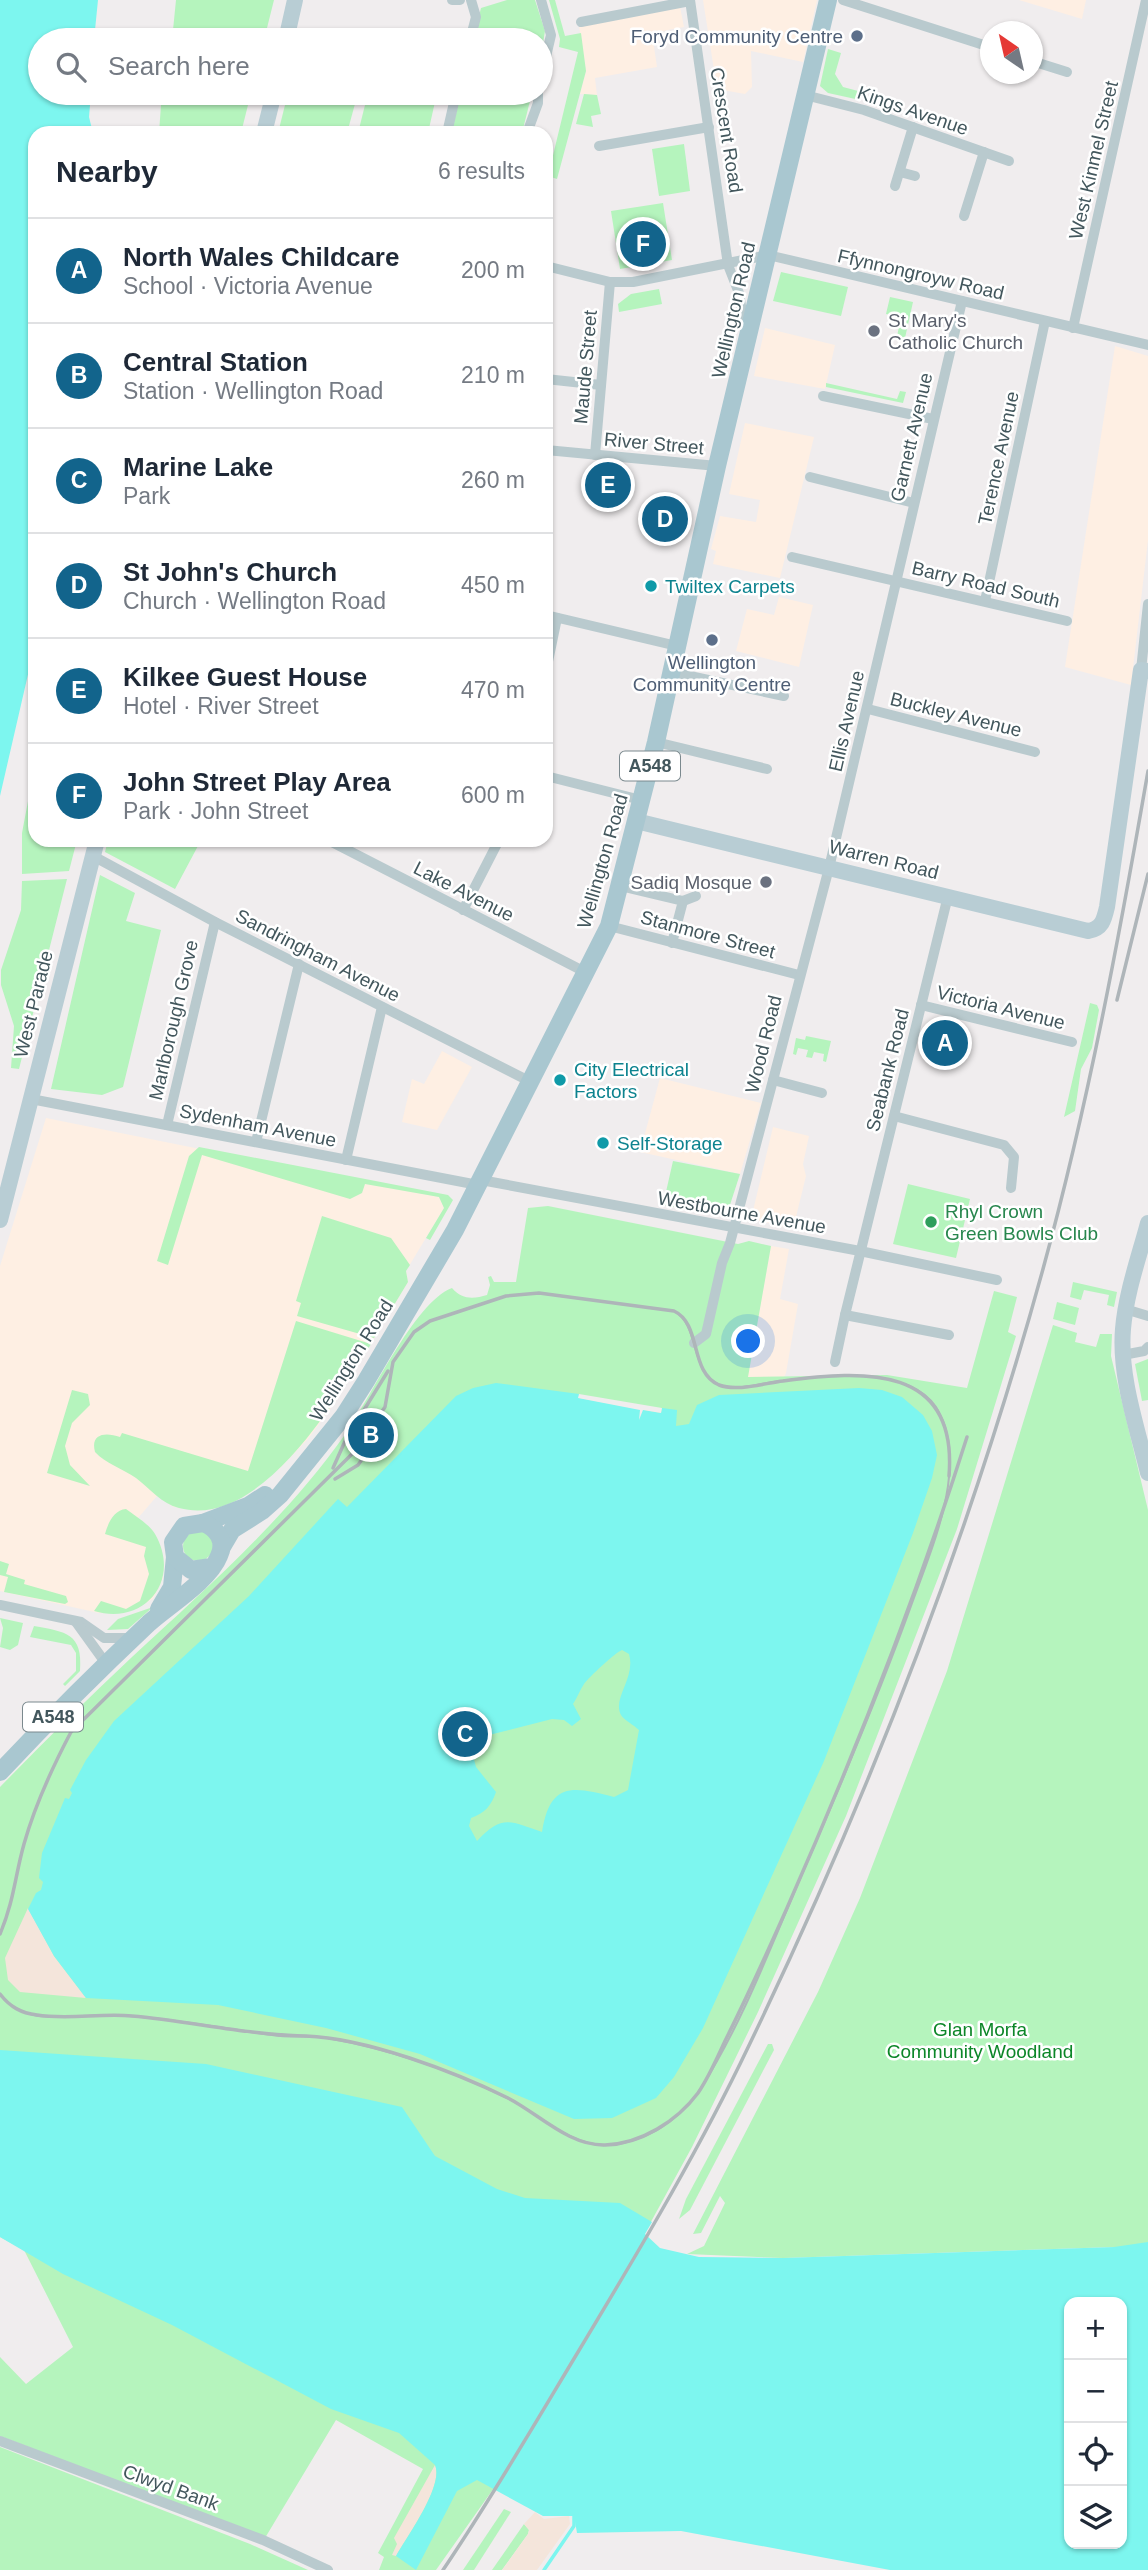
<!DOCTYPE html>
<html lang="en">
<head>
<meta charset="utf-8">
<style>
	body { margin:0; font-family:Arial,sans-serif; background:#f2f2f3; color:#1f2937 }
	.controls { position:absolute; right:21px; bottom:21px; display:grid; overflow:hidden; border-radius:14px; box-shadow:0 2px 5px #0004 }
	.controls button { width:63px; height:63px; display:grid; place-items:center; padding:0; border:0; border-bottom:2px solid #e0e1e3; background:#fff; color:#1f2937; font:35px sans-serif }
	.compass { position:absolute; left:980px; top:21px; width:63px; height:63px; border-radius:50%; background:#fff; box-shadow:0 2px 5px #0004; rotate:326deg }
	.you { position:absolute; left:749px; top:1342px; width:24px; height:24px; margin:-18px; border:5px solid #fff; border-radius:50%; background:#1a73e8; box-shadow:0 0 0 10px #1a73e833 }
	.badge { display:grid; place-items:center; width:46px; height:46px; border-radius:50%; background:#12648c; color:#fff; font-size:23px; font-weight:700 }
	.pin { position:absolute; translate:-50% -50%; border:4px solid #fff; box-shadow:0 2px 7px #0006 }
	.list { margin:0; padding:0; list-style:none }
	h2 { display:flex; justify-content:space-between; align-items:center; height:91px; margin:0; padding:0 28px; font-size:30px }
	h2 small { font-size:23px; font-weight:400; color:#747a83 }
	.list li { display:grid; grid-template-columns:46px 1fr auto; gap:21px; align-items:center; box-sizing:border-box; height:105px; padding:0 28px; border-top:2px solid #e0e1e3 }
	.list b { display:block; font-size:26px; white-space:nowrap }
	.list p { margin:0; font-size:23px; white-space:nowrap; color:#747a83 }
	.list em { font-size:23px; font-style:normal; color:#747a83 }
	.icon { flex:none; width:38px; height:38px; fill:none; stroke:currentColor; stroke-width:2; stroke-linecap:round; stroke-linejoin:round }
	.map { position:relative; flex:none; width:1148px; height:2570px; overflow:hidden }
	.search { position:absolute; background:#fff; box-shadow:0 2px 5px #0004; left:28px; top:28px; width:525px; height:77px; display:flex; align-items:center; gap:18px; box-sizing:border-box; padding:0 24px; border-radius:38px; color:#747a83; font-size:26px }
	.panel { position:absolute; background:#fff; box-shadow:0 2px 5px #0004; left:28px; top:126px; width:525px; height:721px; border-radius:21px }
	.map>svg:first-child { display:block }
	.commercial { fill:#feefe3 }
	.green { fill:#b5f4bd }
	.sand { fill:#f4e5db }
	.water { fill:#7df6ef; fill-rule:evenodd }
	.pier { fill:#f0edee }
	.lines { fill:none; stroke-linecap:round; stroke-linejoin:round }
	.stream { stroke:#7df6ef; stroke-width:3.5 }
	.street { stroke:#b9cace; stroke-width:10 }
	.secondary { stroke:#b8cdd4; stroke-width:16 }
	.primary { stroke:#a9c7d0; stroke-width:18 }
	.tram { stroke:#aeb5b9; stroke-width:2 }
	.rail { stroke:#aeb5b9; stroke-width:3.5 }
	.service-dot { fill:#5c6f8a; stroke:#fff; stroke-width:2.5 }
	.worship-dot { fill:#6b7280; stroke:#fff; stroke-width:2.5 }
	.culture-dot { fill:#0f9aa8; stroke:#fff; stroke-width:2.5 }
	.leisure-dot { fill:#2e9e5b; stroke:#fff; stroke-width:2.5 }
	.labels { text-anchor:middle; stroke-width:5; stroke-linejoin:round; paint-order:stroke }
	.shield { fill:#fff; stroke:#7b898e; stroke-width:2 }
	.shield-label { font-size:18px; font-weight:bold; fill:#43575d }
	.service-label { font-size:19px; fill:#4e5e75; stroke:#fff; text-anchor:end }
	.street-label { font-size:19px; fill:#43575d; stroke:#fff }
	.worship-label { font-size:19px; fill:#5b616d; stroke:#fff; text-anchor:start }
	.culture-label { font-size:19px; fill:#0d838f; stroke:#fff; text-anchor:start }
	.leisure-label { font-size:19px; fill:#27864d; stroke:#fff; text-anchor:start }
	.park-label { font-size:19px; fill:#0c8628; stroke:#fff }
</style>
</head>
<body>
<div class="map">
<svg width="1148" height="2570" viewBox="0 0 1148 2570">
	<rect width="100%" height="100%" fill="#f0edee"/>
	<g class="commercial">
		<polygon points="703,0 817,0 803,62 751,51 752,87 745,94 717,89"/>
		<polygon points="1019,0 1086,0 1082,19"/>
		<polygon points="680,7 684,27 652,33 657,67 595,78 597,95 580,94 586,71 579,26"/>
		<polygon points="765,328 835,345 825,389 754,376"/>
		<polygon points="1115,346 1148,356 1148,540 1131,685 1065,667"/>
		<polygon points="745,423 814,437 780,578 713,564 716,551 711,549 720,516 756,522 760,500 729,494"/>
		<polygon points="779,597 813,605 799,667 736,651 747,609 774,615"/>
		<polygon points="442,1051 472,1067 437,1130 402,1122 412,1079 424,1084"/>
		<polygon points="660,1078 761,1103 740,1174 640,1152"/>
		<polygon points="46,1118 439,1197 444,1208 406,1271 408,1282 336,1401 308,1439 279,1469 248,1492 203,1509 174,1507 157,1496 138,1518 151,1529 160,1545 163,1578 153,1599 127,1612 99,1613 0,1591 0,1266"/>
		<polygon points="773,1127 809,1136 803,1164 806,1176 793,1229 751,1219"/>
		<polygon points="771,1246 789,1249 780,1299 798,1304 786,1373 784,1377 747,1377"/>
	</g>
	<g class="green">
		<polygon points="176,0 274,0 264,40 172,40"/>
		<polygon points="507,0 535,0 545,31 541,55 541,40 473,40 481,8"/>
		<polygon points="549,0 555,0 565,36 581,33 586,71 557,179 548,176 578,52 559,47 560,39"/>
		<polygon points="828,49 841,53 835,74 843,87 862,92 860,100 828,93 820,86"/>
		<polygon points="167,93 251,93 241,133 159,133 161,105 166,104"/>
		<polygon points="288,93 358,93 347,133 278,133"/>
		<polygon points="368,93 437,93 428,133 358,133"/>
		<polygon points="461,93 532,93 522,133 451,133"/>
		<polygon points="584,94 597,95 601,114 591,116 593,127 576,124"/>
		<polygon points="684,144 690,191 659,196 652,149"/>
		<polygon points="663,203 672,260 620,269 611,211"/>
		<polygon points="781,272 848,287 841,316 773,301"/>
		<polygon points="659,289 662,304 619,312 618,304 631,294"/>
		<polygon points="890,297 913,302 905,338 897,336 901,318 886,314"/>
		<polygon points="826,383 897,399 900,391 906,392 903,403 826,387"/>
		<polygon points="35,764 35,840 77,840 69,871 22,874 22,833"/>
		<polygon points="108,840 208,840 204,846 199,844 175,889 105,852"/>
		<polygon points="100,875 135,893 126,921 161,930 123,1087 102,1095 51,1089"/>
		<polygon points="67,879 19,1069 11,1068 14,1026 1,985 1,970 21,910 22,881"/>
		<polygon points="1090,1003 1097,1005 1099,1010 1092,1048 1081,1069 1075,1111 1064,1117"/>
		<polygon points="806,1036 831,1041 826,1062 823,1061 824,1054 814,1052 812,1058 806,1057 808,1050 798,1048 796,1055 793,1054 796,1038 805,1040"/>
		<polygon points="199,1147 448,1195 453,1200 430,1240 426,1238 444,1208 439,1197 365,1184 362,1193 350,1199 202,1155 168,1265 157,1261 189,1156"/>
		<polygon points="673,1161 740,1174 728,1211 711,1214 663,1205"/>
		<polygon points="908,1184 970,1199 956,1258 893,1244"/>
		<path d="M548,1206L738,1244L749,1241L771,1246L748,1377L887,1375L967,1388L994,1291L1017,1297L1008,1332L1016,1336L957,1529L846,1816L758,2012L692,2147L636,2249L0,2119V1787C43,1743 87,1699 132,1657C207,1588 285,1519 344,1436C370,1400 414,1302 452,1288C462,1300 474,1299 487,1295L490,1285L488,1277L491,1276L494,1282H516L528,1208Z"/>
		<polygon points="322,1216 391,1238 410,1265 406,1271 408,1282 374,1338 297,1316 301,1303 296,1301"/>
		<polygon points="1073,1282 1117,1292 1114,1307 1107,1305 1109,1295 1084,1290 1081,1300 1070,1297"/>
		<polygon points="1057,1302 1079,1308 1075,1325 1053,1319"/>
		<path d="M296,1321L371,1344C336,1400 260,1530 179,1508C162,1504 149,1488 136,1478C123,1469 105,1463 95,1452C90,1433 106,1432 120,1437L122,1433L248,1471Z"/>
		<polygon points="1053,1325 1077,1333 1075,1342 1096,1347 1100,1334 1112,1334 1111,1356 1148,1510 1148,2249 1114,2247 783,2258 687,2254 704,2246 725,2203 720,2196 701,2233 693,2234 818,1992 860,1898 947,1671"/>
		<polygon points="1148,1359 1148,1400 1142,1401 1135,1364"/>
		<polygon points="72,1390 88,1394 90,1405 72,1423 65,1446 70,1465 90,1486 47,1473"/>
		<path d="M126,1509C135,1516 149,1524 155,1534C182,1581 144,1626 94,1611L101,1601L126,1609L140,1601L149,1574L144,1556L146,1547L105,1534C108,1523 114,1510 126,1509Z"/>
		<circle cx="198" cy="1546" r="15"/>
		<polygon points="0,1561 9,1564 6,1574 25,1580 24,1584 66,1596 68,1602 65,1604 4,1592 8,1577 0,1575"/>
		<polygon points="153,1607 128,1629 107,1630 118,1619"/>
		<polygon points="0,1618 23,1623 18,1645 10,1650 0,1647 3,1628"/>
		<path d="M34,1626C66,1632 83,1633 80,1671L65,1686L63,1684L76,1671V1653L71,1645L30,1637Z"/>
		<polygon points="768,2044 772,2044 774,2050 690,2210 679,2219 686,2199"/>
		<polygon points="0,2192 501,2478 436,2570 379,2570 384,2557 378,2553 423,2469 336,2420 265,2538 0,2436 0,2357 26,2384 73,2347 24,2250 0,2237"/>
		<polygon points="0,2447 250,2544 308,2570 0,2570"/>
		<polygon points="504,2509 511,2512 474,2570 463,2570"/>
		<polygon points="524,2524 529,2530 528,2534 502,2570 492,2570"/>
	</g>
	<g class="sand">
		<polygon points="28,1908 54,1956 86,1998 20,1992 8,1980 5,1958"/>
		<path d="M435,2465C444,2486 407,2536 396,2556L392,2555L397,2544L394,2538Z"/>
		<polygon points="535,2512 544,2519 569,2516 570,2524 537,2570 502,2570 528,2534 529,2530 524,2524"/>
	</g>
	<g class="water">
		<polygon points="0,0 98,0 94,40 40,40 40,93 91,93 89,117 93,133 35,133 35,644 0,796"/>
		<path d="M496,1383L579,1394V1398L661,1413L662,1408L677,1410L676,1426L689,1424L697,1405L719,1395L859,1388L882,1390L902,1397L923,1415L932,1431L937,1455L932,1478L913,1533L824,1761L703,2028L674,2077L656,2098L612,2118L574,2119L420,2054L326,2028L218,2005L86,1998L54,1956L28,1909L36,1893L41,1890L43,1882L39,1878L42,1853L65,1798L69,1799L72,1793L70,1790L86,1760L114,1721L249,1596L338,1499L347,1507L456,1396L473,1388ZM622,1650L629,1654C636,1678 612,1698 621,1715C624,1720 634,1725 639,1730L628,1790L614,1797C572,1786 550,1782 542,1832C510,1821 502,1814 477,1841L469,1826L471,1818C485,1813 491,1806 496,1792L476,1767L469,1740L552,1719L564,1720L572,1726L581,1719L573,1704C577,1698 580,1690 584,1684C588,1678 616,1652 622,1650Z"/>
		<path d="M0,2050L206,2064L402,2107L435,2156L497,2189L525,2198L620,2203L652,2222L645,2234L660,2248L699,2257L783,2258L1114,2247L1148,2242V2570H890L681,2531L577,2533L574,2516H543L477,2480L457,2491L416,2570L396,2556C407,2536 444,2486 435,2465L399,2433L331,2409L172,2325L63,2274L0,2237ZM1069,2302H1122V2544H1069Z"/>
	</g>
	<polygon class="pier" points="579,1394 662,1408 661,1413 643,1410 639,1420 640,1410 578,1398"/>
	<g class="lines">
		<polyline class="stream" points="544,2570 574,2526 574,2516"/>
		<g class="street">
			<polyline points="452,0 460,0"/>
			<polyline points="690,0 728,265 739,293 745,331"/>
			<polyline points="843,0 990,47"/>
			<polyline points="581,22 690,1"/>
			<polyline points="470,40 476,17 471,0"/>
			<polyline points="1032,61 1067,72"/>
			<polyline points="541,78 551,35 541,0"/>
			<polyline points="805,95 864,110 1009,161"/>
			<polyline points="447,133 455,98 454,93"/>
			<polyline points="527,133 538,103 538,93"/>
			<polyline points="599,146 709,127"/>
			<polyline points="900,172 915,176"/>
			<polyline points="895,186 913,127"/>
			<polyline points="964,216 984,152"/>
			<polyline points="546,266 610,282 633,282 768,255 1148,345"/>
			<polyline points="1073,328 1146,0"/>
			<polyline points="546,379 601,385"/>
			<polyline points="823,396 933,419"/>
			<polyline points="546,450 717,466"/>
			<polyline points="595,455 610,282"/>
			<polyline points="810,477 914,503"/>
			<polyline points="792,557 1067,621"/>
			<polyline points="985,601 1045,321"/>
			<polyline points="546,615 677,646"/>
			<polyline points="1141,670 1148,604"/>
			<polyline points="546,671 557,618"/>
			<polyline points="671,672 784,696"/>
			<polyline points="868,709 1035,752"/>
			<polyline points="656,742 767,769"/>
			<polyline points="546,776 641,800"/>
			<polyline points="328,840 585,972"/>
			<polyline points="93,856 215,922 529,1081"/>
			<polyline points="620,886 683,901 672,943"/>
			<polyline points="948,896 845,1315 949,1335"/>
			<polyline points="683,901 696,896"/>
			<polyline points="463,910 499,840"/>
			<polyline points="609,926 799,975"/>
			<polyline points="921,1005 1072,1042"/>
			<polyline points="773,1080 822,1093"/>
			<polyline points="31,1099 478,1185"/>
			<polyline points="894,1116 1004,1145 1014,1157 1011,1188"/>
			<polyline points="167,1125 215,922"/>
			<polyline points="256,1142 299,964"/>
			<polyline points="346,1160 382,1007"/>
			<polyline points="481,1180 860,1251 997,1280"/>
			<polyline points="1125,1309 1148,1316"/>
			<polyline points="694,1343 706,1334 722,1263 730,1243 829,868 962,301"/>
			<polyline points="1123,1355 1144,1351 1148,1347"/>
			<polyline points="835,1362 845,1315"/>
			<polyline points="0,1605 81,1622 104,1638 130,1638"/>
			<polyline points="76,1622 107,1665"/>
			<polyline points="0,2441 263,2540 328,2570"/>
		</g>
		<g class="secondary">
			<polyline points="286,40 295,0"/>
			<polyline points="264,133 274,93"/>
			<path d="M636,821L1088,931C1102,929 1104,920 1107,907L1141,670L1148,671"/>
			<polyline points="0,1220 97,840"/>
			<path d="M1148,1223C1139,1257 1126,1293 1123,1329C1119,1376 1137,1427 1148,1473"/>
		</g>
		<g class="primary">
			<polyline points="203,1523 248,1506 265,1495"/>
			<polyline points="222,1547 232,1530 262,1511 280,1495 343,1417 366,1381 455,1230 609,926 656,742 717,466 828,0"/>
			<polyline points="159,1609 172,1587 175,1557"/>
			<path d="M0,1772C48,1721 98,1671 149,1623C169,1605 209,1581 219,1556C226,1541 217,1528 203,1523L184,1526L173,1542L175,1557L191,1570L211,1567"/>
		</g>
		<path class="tram" d="M0,1934C14,1901 15,1876 24,1844C35,1805 52,1768 71,1732L353,1453L385,1407L393,1362L414,1332L430,1321L506,1296L539,1293L674,1311C701,1326 689,1373 720,1385C735,1391 757,1384 773,1382C817,1376 908,1364 936,1407C951,1431 952,1458 948,1486C942,1527 925,1567 911,1606C880,1692 845,1775 809,1858C775,1935 746,2017 701,2088C689,2107 668,2126 647,2135C631,2142 611,2147 594,2144C562,2139 536,2112 507,2098C451,2070 388,2049 327,2038C309,2035 290,2038 272,2035C225,2029 177,2019 129,2016C99,2013 68,2019 38,2016C22,2013 10,2007 0,1994"/>
		<g class="rail">
			<polyline points="1117,1000 1148,874"/>
			<polyline points="333,1468 346,1439 388,1371"/>
			<polyline points="335,1479 358,1465 373,1444"/>
			<path d="M0,1934C14,1901 15,1876 24,1844C35,1805 52,1768 71,1732L353,1453L385,1407L393,1362L414,1332L430,1321L506,1296L539,1293L674,1311C702,1324 689,1372 719,1385C737,1392 765,1383 783,1381C864,1370 958,1364 949,1476"/>
			<path d="M0,1994C10,2007 21,2013 37,2015C67,2020 101,2013 132,2016C190,2021 248,2035 306,2036C366,2038 455,2072 508,2098C539,2114 569,2146 605,2145C641,2144 677,2121 698,2093C709,2077 717,2058 725,2041C747,1997 767,1953 787,1908C855,1754 916,1598 967,1437"/>
			<path d="M443,2570C489,2502 530,2432 572,2362C631,2264 690,2166 740,2064C864,1809 968,1542 1043,1269C1088,1105 1119,938 1148,771"/>
		</g>
	</g>
	<g class="service-dot">
		<circle cx="857" cy="36" r="7"/>
		<circle cx="712" cy="640" r="7"/>
	</g>
	<g class="worship-dot">
		<circle cx="874" cy="331" r="7"/>
		<circle cx="766" cy="882" r="7"/>
	</g>
	<g class="culture-dot">
		<circle cx="651" cy="586" r="7"/>
		<circle cx="560" cy="1080" r="7"/>
		<circle cx="603" cy="1143" r="7"/>
	</g>
	<circle class="leisure-dot" cx="931" cy="1222" r="7"/>
	<g class="labels">
		<g class="shield">
			<rect x="620" y="751.5" width="60" height="29" rx="5"/>
			<rect x="23" y="1702.5" width="60" height="29" rx="5"/>
		</g>
		<g class="shield-label">
			<text x="650" y="772">A548</text>
			<text x="53" y="1723">A548</text>
		</g>
		<g class="service-label">
			<text x="843" y="43">Foryd Community Centre</text>
			<text x="712" y="669" text-anchor="middle">Wellington<tspan x="712" dy="22">Community Centre</tspan></text>
		</g>
		<g class="street-label">
			<text transform="translate(913 110) rotate(19)" y="7">Kings Avenue</text>
			<text transform="translate(727 130) rotate(81)" y="7">Crescent Road</text>
			<text transform="translate(1093 160) rotate(-77)" y="7">West Kinmel Street</text>
			<text transform="translate(921 274) rotate(13)" y="7">Ffynnongroyw Road</text>
			<text transform="translate(733 310) rotate(-77)" y="7">Wellington Road</text>
			<text transform="translate(585 367) rotate(-85)" y="7">Maude Street</text>
			<text transform="translate(911 437) rotate(-77)" y="7">Garnett Avenue</text>
			<text transform="translate(654 443) rotate(5)" y="7">River Street</text>
			<text transform="translate(998 458) rotate(-78)" y="7">Terence Avenue</text>
			<text transform="translate(986 584) rotate(13)" y="7">Barry Road South</text>
			<text transform="translate(956 714) rotate(14)" y="7">Buckley Avenue</text>
			<text transform="translate(846 721) rotate(-77)" y="7">Ellis Avenue</text>
			<text transform="translate(884 859) rotate(14)" y="7">Warren Road</text>
			<text transform="translate(602 861) rotate(-74)" y="7">Wellington Road</text>
			<text transform="translate(464 891) rotate(27)" y="7">Lake Avenue</text>
			<text transform="translate(708 934) rotate(15)" y="7">Stanmore Street</text>
			<text transform="translate(318 955) rotate(27)" y="7">Sandringham Avenue</text>
			<text transform="translate(33 1004) rotate(-76)" y="7">West Parade</text>
			<text transform="translate(1001 1007) rotate(14)" y="7">Victoria Avenue</text>
			<text transform="translate(173 1020) rotate(-77)" y="7">Marlborough Grove</text>
			<text transform="translate(763 1044) rotate(-76)" y="7">Wood Road</text>
			<text transform="translate(887 1070) rotate(-76)" y="7">Seabank Road</text>
			<text transform="translate(258 1125) rotate(11)" y="7">Sydenham Avenue</text>
			<text transform="translate(742 1212) rotate(10)" y="7">Westbourne Avenue</text>
			<text transform="translate(351 1360) rotate(-58)" y="7">Wellington Road</text>
			<text transform="translate(171 2487) rotate(20)" y="7">Clwyd Bank</text>
		</g>
		<g class="worship-label">
			<text x="888" y="327">St Mary's<tspan x="888" dy="22">Catholic Church</tspan></text>
			<text x="752" y="889" text-anchor="end">Sadiq Mosque</text>
		</g>
		<g class="culture-label">
			<text x="665" y="593">Twiltex Carpets</text>
			<text x="574" y="1076">City Electrical<tspan x="574" dy="22">Factors</tspan></text>
			<text x="617" y="1150">Self-Storage</text>
		</g>
		<g class="leisure-label">
			<text x="945" y="1218">Rhyl Crown<tspan x="945" dy="22">Green Bowls Club</tspan></text>
		</g>
		<g class="park-label">
			<text x="980" y="2036">Glan Morfa<tspan x="980" dy="22">Community Woodland</tspan></text>
		</g>
	</g>
</svg>
<div class="controls">
<button>+</button>
<button>−</button>
<button><svg class="icon" aria-label="locate" viewBox="0 0 24 24"><circle cx="12" cy="12" r="6"/><path d="M12 2v4M12 18v4M2 12h4M18 12h4"/></svg></button>
<button><svg class="icon" aria-label="layers" viewBox="0 0 24 24"><path d="M12 4l9 5-9 5-9-5zM3 14l9 5 9-5"/></svg></button>
</div>
<svg class="compass" viewBox="-18 -18 36 36"><path d="M0-13l5 13h-10z" fill="#e53935"/><path d="M0 13l5-13h-10z" fill="#747a83"/></svg>
<div class="you"></div>
<div class="pin badge" style="left:945px;top:1043px">A</div>
<div class="pin badge" style="left:371px;top:1435px">B</div>
<div class="pin badge" style="left:465px;top:1734px">C</div>
<div class="pin badge" style="left:665px;top:519px">D</div>
<div class="pin badge" style="left:608px;top:485px">E</div>
<div class="pin badge" style="left:643px;top:244px">F</div>
<div class="search"><svg class="icon" aria-label="search" viewBox="0 0 24 24"><circle cx="10" cy="10" r="6"/><path d="M15 15l6 6"/></svg>Search here</div>
<section class="panel">
<h2>Nearby<small>6 results</small></h2>
<ul class="list">
<li><span class="badge">A</span><div><b>North Wales Childcare</b><p>School · Victoria Avenue</p></div><em>200 m</em></li>
<li><span class="badge">B</span><div><b>Central Station</b><p>Station · Wellington Road</p></div><em>210 m</em></li>
<li><span class="badge">C</span><div><b>Marine Lake</b><p>Park</p></div><em>260 m</em></li>
<li><span class="badge">D</span><div><b>St John's Church</b><p>Church · Wellington Road</p></div><em>450 m</em></li>
<li><span class="badge">E</span><div><b>Kilkee Guest House</b><p>Hotel · River Street</p></div><em>470 m</em></li>
<li><span class="badge">F</span><div><b>John Street Play Area</b><p>Park · John Street</p></div><em>600 m</em></li>
</ul>
</section>
</div>
</body>
</html>
